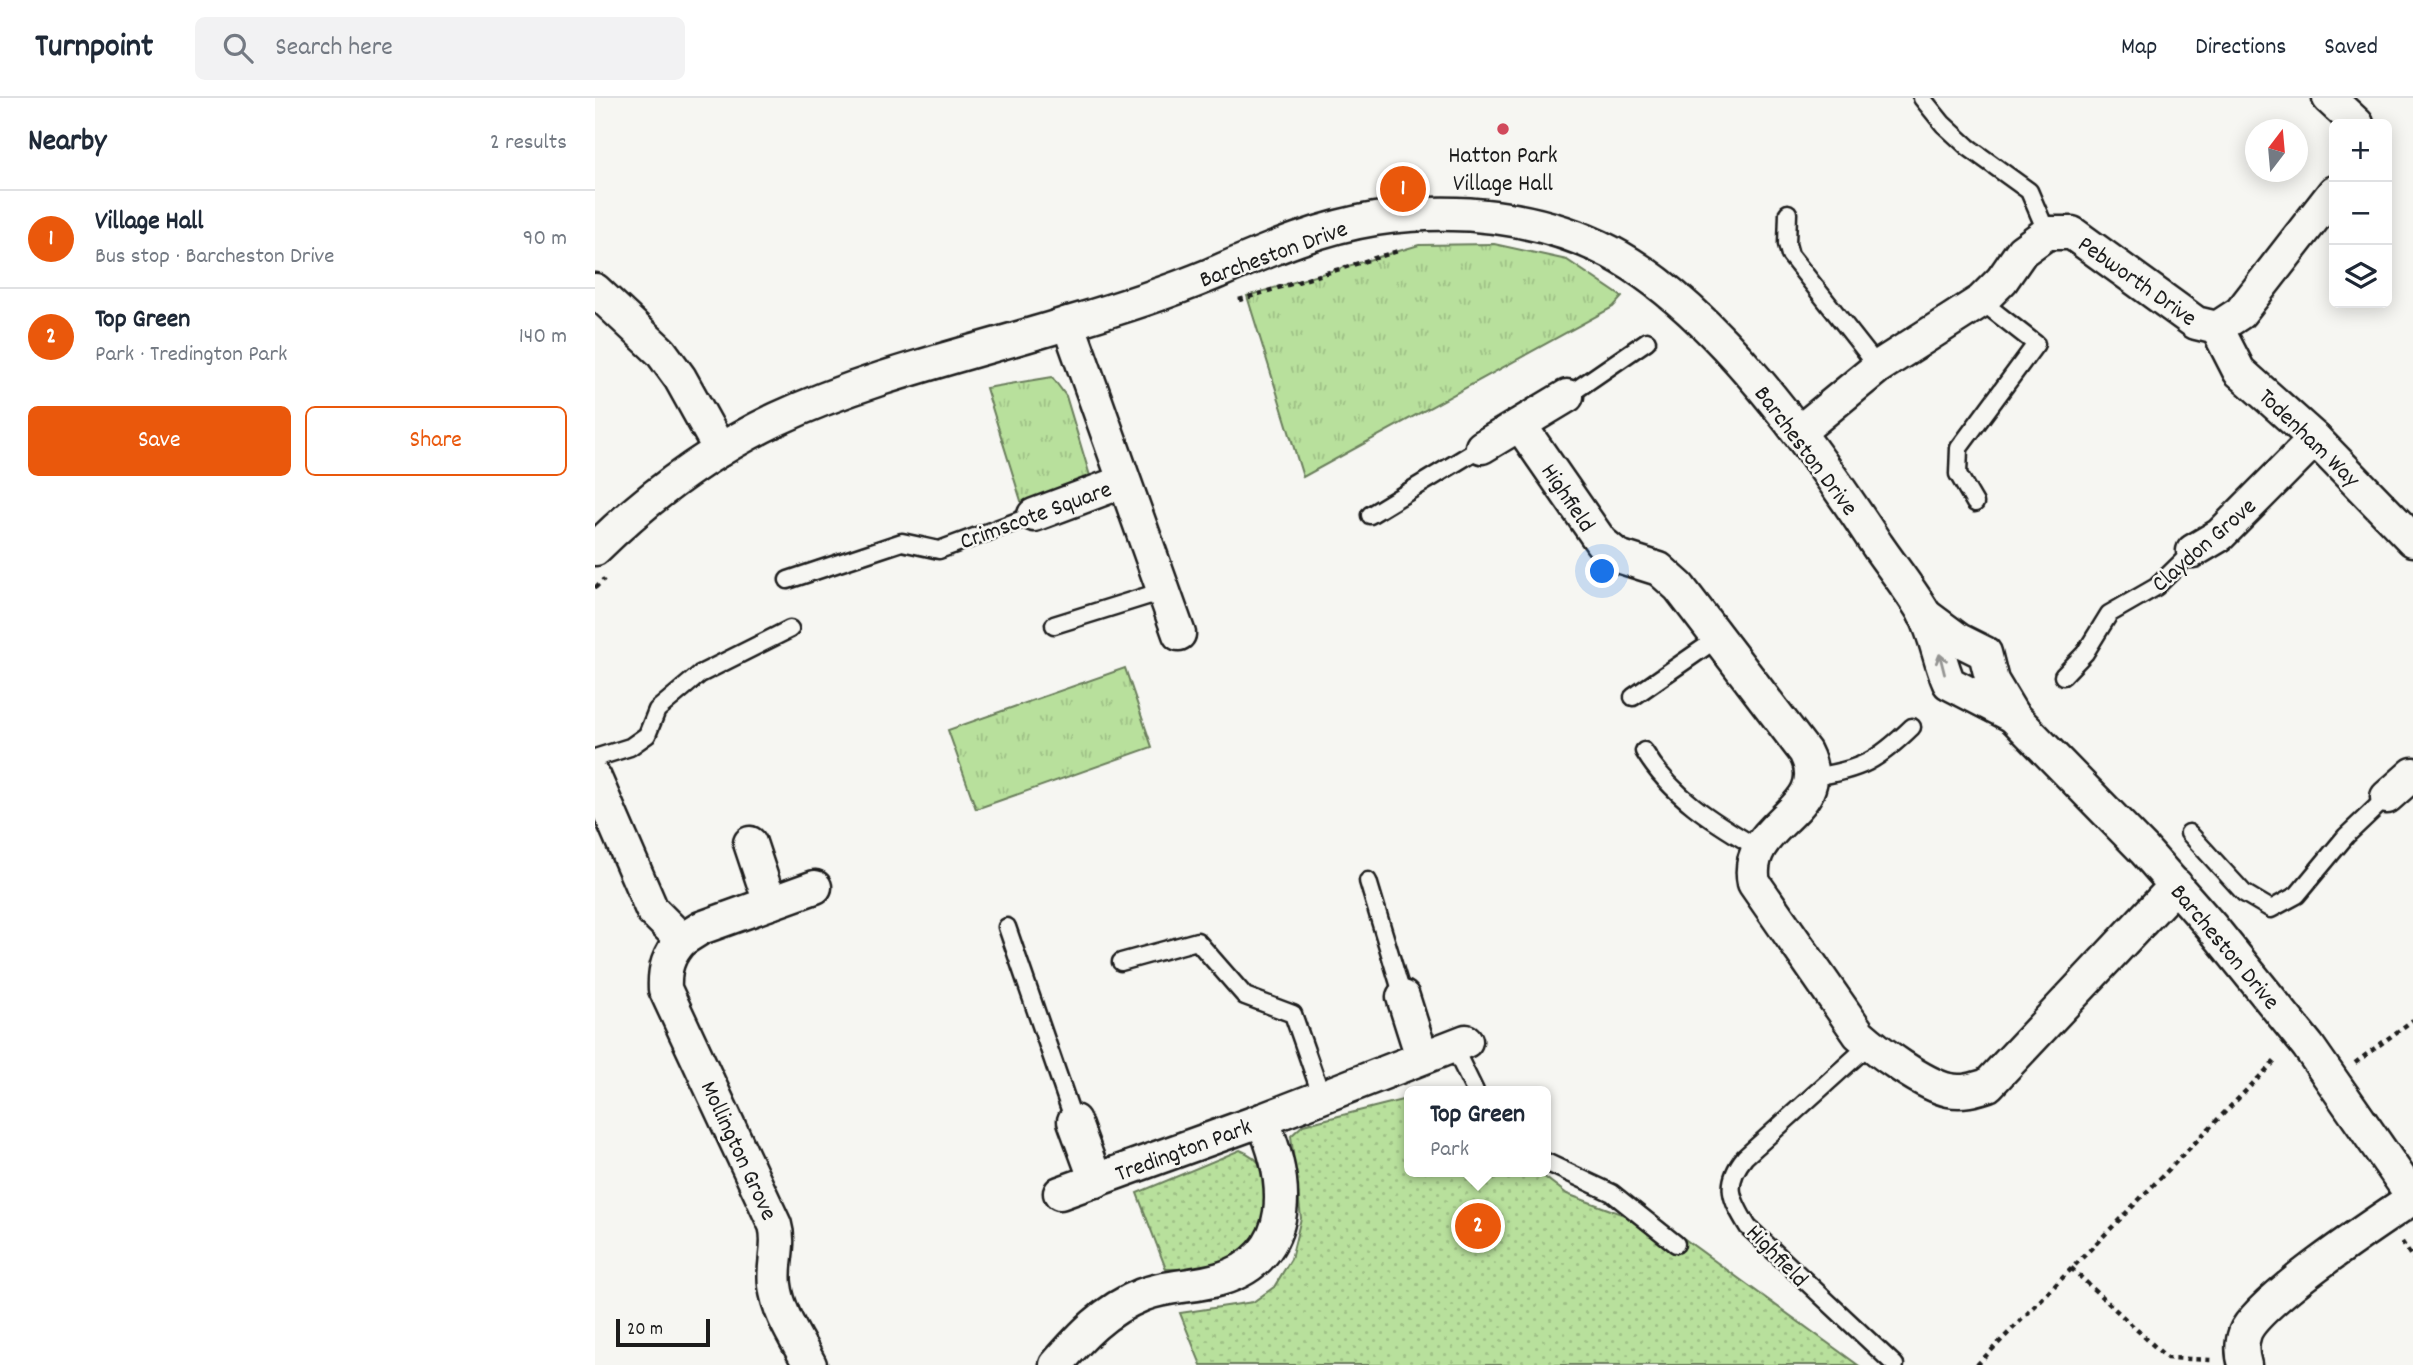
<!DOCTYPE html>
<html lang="en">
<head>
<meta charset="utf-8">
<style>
	body { margin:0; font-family:Dekko,sans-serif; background:#f2f2f3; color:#1f2937 }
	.controls { position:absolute; right:21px; top:21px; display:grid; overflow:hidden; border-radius:10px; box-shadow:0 4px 18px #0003 }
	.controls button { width:63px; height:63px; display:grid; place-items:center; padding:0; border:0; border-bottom:2px solid #e0e1e3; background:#fff; color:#1f2937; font:35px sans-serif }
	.compass { position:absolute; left:1650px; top:21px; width:63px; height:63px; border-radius:50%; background:#fff; box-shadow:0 4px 18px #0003; rotate:16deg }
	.scale { position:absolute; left:21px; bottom:18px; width:94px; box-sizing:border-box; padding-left:7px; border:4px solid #1c1c1c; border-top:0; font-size:19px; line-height:24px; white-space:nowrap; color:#1c1c1c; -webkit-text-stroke:5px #f6f6f2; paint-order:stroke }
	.you { position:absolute; left:1008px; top:474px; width:24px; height:24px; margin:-18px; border:5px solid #fff; border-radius:50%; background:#1a73e8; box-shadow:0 0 0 10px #1a73e833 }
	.badge { display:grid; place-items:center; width:46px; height:46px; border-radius:50%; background:#ea580c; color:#fff; font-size:23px; font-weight:700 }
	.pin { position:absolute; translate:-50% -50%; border:4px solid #fff; box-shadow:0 2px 7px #0006 }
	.popup { position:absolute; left:809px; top:988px; width:147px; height:91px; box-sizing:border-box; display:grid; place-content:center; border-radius:10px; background:#fff; filter:drop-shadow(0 2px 5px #0005); font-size:23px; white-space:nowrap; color:#747a83 }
	.popup b { font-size:26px; color:#1f2937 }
	.popup::after { content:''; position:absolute; left:50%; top:100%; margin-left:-14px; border:14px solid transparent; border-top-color:#fff }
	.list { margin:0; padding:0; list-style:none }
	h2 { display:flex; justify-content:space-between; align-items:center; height:91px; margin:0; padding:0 28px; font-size:30px }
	h2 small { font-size:23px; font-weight:400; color:#747a83 }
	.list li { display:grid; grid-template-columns:46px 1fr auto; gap:21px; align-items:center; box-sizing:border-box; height:98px; padding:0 28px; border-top:2px solid #e0e1e3 }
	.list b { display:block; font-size:26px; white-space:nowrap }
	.list p { margin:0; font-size:23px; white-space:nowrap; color:#747a83 }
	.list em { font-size:23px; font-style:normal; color:#747a83 }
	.actions { display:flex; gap:14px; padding:21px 28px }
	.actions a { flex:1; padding:16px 0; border:2px solid #ea580c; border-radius:10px; text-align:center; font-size:24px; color:#ea580c }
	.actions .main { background:#ea580c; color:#fff }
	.icon { flex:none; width:38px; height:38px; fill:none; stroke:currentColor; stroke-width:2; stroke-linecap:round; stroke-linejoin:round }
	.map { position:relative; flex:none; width:1818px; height:1267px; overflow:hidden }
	header { display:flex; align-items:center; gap:42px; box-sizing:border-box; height:98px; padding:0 35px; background:#fff; border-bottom:2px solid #e0e1e3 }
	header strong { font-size:33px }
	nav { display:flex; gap:38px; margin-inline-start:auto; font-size:24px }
	.search { width:490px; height:63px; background:#f2f2f3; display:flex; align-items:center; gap:18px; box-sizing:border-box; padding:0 24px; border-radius:10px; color:#747a83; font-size:26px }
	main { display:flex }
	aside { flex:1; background:#fff }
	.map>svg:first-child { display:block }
	.grass { fill:url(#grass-tufts); stroke:#6a7e5c; stroke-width:2 }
	.park { fill:url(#park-dots); stroke:#6a7e5c; stroke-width:2 }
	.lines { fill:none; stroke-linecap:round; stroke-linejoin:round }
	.service-casing { stroke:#1c1c1c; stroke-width:21 }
	.minor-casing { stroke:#1c1c1c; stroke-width:37 }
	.path { stroke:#1c1c1c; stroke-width:4.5; stroke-dasharray:5 5; stroke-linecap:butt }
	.service { stroke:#f6f6f2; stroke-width:16 }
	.minor { stroke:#f6f6f2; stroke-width:32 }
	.oneway { stroke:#949492 }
	.poi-dot { fill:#d1495b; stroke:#f6f6f2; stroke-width:2.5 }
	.labels { text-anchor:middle; stroke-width:5; stroke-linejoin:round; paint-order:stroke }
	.poi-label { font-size:24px; fill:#1c1c1c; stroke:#f6f6f2 }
	.street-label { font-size:24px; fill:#1c1c1c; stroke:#f6f6f2 }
</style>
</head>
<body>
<header>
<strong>Turnpoint</strong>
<div class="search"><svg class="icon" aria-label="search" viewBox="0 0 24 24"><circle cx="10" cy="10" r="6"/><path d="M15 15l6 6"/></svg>Search here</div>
<nav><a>Map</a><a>Directions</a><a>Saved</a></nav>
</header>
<main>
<aside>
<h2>Nearby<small>2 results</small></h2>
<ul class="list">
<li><span class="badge">1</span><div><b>Village Hall</b><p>Bus stop · Barcheston Drive</p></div><em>90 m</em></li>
<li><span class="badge">2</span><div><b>Top Green</b><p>Park · Tredington Park</p></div><em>140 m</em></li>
</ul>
<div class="actions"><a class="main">Save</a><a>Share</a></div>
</aside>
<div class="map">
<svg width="1818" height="1267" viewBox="0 0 1818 1267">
	<defs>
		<pattern id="grass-tufts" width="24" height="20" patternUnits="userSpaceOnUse" patternTransform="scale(1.75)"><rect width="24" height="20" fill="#b8e09c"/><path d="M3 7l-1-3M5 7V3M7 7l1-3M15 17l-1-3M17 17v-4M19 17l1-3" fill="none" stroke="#9ec086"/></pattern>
		<pattern id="park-dots" width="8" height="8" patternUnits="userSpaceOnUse" patternTransform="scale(1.75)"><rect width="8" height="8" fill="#b8e09c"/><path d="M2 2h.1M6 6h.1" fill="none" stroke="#9ec086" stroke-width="1.8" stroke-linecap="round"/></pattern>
	</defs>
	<rect width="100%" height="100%" fill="#f6f6f2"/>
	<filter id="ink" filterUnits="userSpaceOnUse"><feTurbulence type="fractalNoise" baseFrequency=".0143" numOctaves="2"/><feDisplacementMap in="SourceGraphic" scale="14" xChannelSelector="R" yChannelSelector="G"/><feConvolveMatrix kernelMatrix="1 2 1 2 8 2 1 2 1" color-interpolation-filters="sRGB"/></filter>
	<g filter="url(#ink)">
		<g class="grass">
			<polygon points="899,146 972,162 1027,199 1018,209 708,379 652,198 824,147"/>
			<polygon points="457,279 471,298 495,378 480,391 427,406 391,290"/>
			<polygon points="530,570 557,649 381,711 353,632"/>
		</g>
		<g class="park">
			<polygon points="815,1000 815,1074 943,1074 972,1096 1084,1137 1263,1267 606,1267 585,1215 658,1204 679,1189 696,1161 706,1120 696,1038 708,1027"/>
			<path d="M645,1052C691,1070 670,1120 658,1155L625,1171H571L542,1095Z"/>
		</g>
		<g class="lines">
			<defs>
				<g id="service">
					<polyline points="1327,0 1348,26 1373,49 1434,93 1452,135"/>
					<polyline points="1193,115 1192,146 1195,157 1283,269"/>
					<polyline points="972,298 1052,243"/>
					<polyline points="1380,405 1363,376 1364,350 1441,246 1386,203"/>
					<polyline points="775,417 887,349"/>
					<polyline points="193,482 307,444 344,452 439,417"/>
					<polyline points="459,527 568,493"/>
					<polyline points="1468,578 1490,555 1514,516 1561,489 1598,453"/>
					<polyline points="1038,599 1123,540"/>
					<path d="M1049,653C1076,698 1117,723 1161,749"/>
					<polyline points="0,660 35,649 52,637 62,612 105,576 195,531"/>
					<path d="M1217,679C1266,672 1282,663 1317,629"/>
					<polyline points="1594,735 1649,795 1676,811 1702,797 1751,738 1792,699"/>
					<polyline points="773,783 808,899"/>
					<polyline points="412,829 479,1023"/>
					<polyline points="526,864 602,843 650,898 698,916 727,999"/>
					<path d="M1275,946L1150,1059C1128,1086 1136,1101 1153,1129L1300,1267"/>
					<polyline points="858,948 880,993"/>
					<polyline points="951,1064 1017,1095 1081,1146"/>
				</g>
				<g id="minor">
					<polyline points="1734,0 1762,26"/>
					<polyline points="0,192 66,254 85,280 125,352"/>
					<polyline points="473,225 584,536"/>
					<polyline points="1622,230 1644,273 1720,341 1818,442"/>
					<path d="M925,327L1006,444L1023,458L1064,471L1084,489L1210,654C1241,714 1146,724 1159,785L1264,936C1283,953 1329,987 1354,992C1368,995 1380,991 1393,987L1581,787"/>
					<polyline points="1204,334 1283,269 1386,203 1407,182 1427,153 1452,135 1477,135 1601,225 1622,230 1645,215 1739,94"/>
					<polyline points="887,349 972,298"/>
					<polyline points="439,417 527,384"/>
					<path d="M0,451C53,399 115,353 182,321C274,278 377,255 474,225C522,211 569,196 615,177C669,154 722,130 780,121C860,109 943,117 1015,154C1118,208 1219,350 1282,447C1297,469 1315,491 1329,515C1341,537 1344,563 1354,585L1418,618"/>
					<polyline points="1598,453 1625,437 1720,341"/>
					<polyline points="1329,516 1364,542 1390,555 1397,583 1418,618 1549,752 1616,828 1713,948 1818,1099"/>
					<path d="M0,680L57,812L87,842C73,857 69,871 70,891L180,1127C186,1147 177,1166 180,1187C183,1215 202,1242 215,1267"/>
					<polyline points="1792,699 1818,676"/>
					<polyline points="155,745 175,805"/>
					<polyline points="87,842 106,830 220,789"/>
					<polyline points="808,899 827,959"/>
					<polyline points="667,1022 871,943"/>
					<polyline points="479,1023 501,1083"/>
					<path d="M461,1267C486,1238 510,1212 547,1197C572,1187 599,1189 625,1181C703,1158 693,1080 667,1022L465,1095"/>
					<path d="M1650,1267C1647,1257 1646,1246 1650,1235C1661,1204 1785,1122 1818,1100"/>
				</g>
			</defs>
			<use href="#service" class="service-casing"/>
			<use href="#minor" class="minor-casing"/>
			<g class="path">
				<polyline points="644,202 806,152"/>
				<polyline points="0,490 9,481"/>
				<polyline points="1760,965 1818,922"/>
				<polyline points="1807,1144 1818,1161"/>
				<polyline points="1476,1170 1572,1260 1618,1262"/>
				<polyline points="1382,1267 1682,961"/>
			</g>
			<use href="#service" class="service"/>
			<use href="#minor" class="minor"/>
		</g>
		<defs><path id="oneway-shaft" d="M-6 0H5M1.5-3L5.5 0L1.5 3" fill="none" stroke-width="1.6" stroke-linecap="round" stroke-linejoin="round" transform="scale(1.75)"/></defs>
		<use class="oneway" href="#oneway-shaft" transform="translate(1347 566) rotate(-104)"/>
	</g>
	<circle class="poi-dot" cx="908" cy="31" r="7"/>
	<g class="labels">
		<g class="poi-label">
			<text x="908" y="64">Hatton Park<tspan x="908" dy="28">Village Hall</tspan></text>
		</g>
		<g class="street-label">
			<text transform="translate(678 155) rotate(-20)" y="8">Barcheston Drive</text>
			<text transform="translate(1543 182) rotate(35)" y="8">Pebworth Drive</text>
			<text transform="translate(1715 339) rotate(44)" y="8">Todenham Way</text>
			<text transform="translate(1212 352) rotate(53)" y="8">Barcheston Drive</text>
			<text transform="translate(974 399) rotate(56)" y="8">Highfield</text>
			<text transform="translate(440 416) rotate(-20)" y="8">Crimscote Square</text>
			<text transform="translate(1608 446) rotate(-41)" y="8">Claydon Grove</text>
			<text transform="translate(1631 848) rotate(50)" y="8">Barcheston Drive</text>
			<text transform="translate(588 1051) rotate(-20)" y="8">Tredington Park</text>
			<text transform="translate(145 1052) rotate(65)" y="8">Mollington Grove</text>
			<text transform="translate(1183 1157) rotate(46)" y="8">Highfield</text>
		</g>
	</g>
</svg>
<div class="controls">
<button>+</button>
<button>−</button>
<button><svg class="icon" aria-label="layers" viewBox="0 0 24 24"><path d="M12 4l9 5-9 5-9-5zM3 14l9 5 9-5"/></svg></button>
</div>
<svg class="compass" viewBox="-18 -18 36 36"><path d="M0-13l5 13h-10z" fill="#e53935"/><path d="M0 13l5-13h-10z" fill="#747a83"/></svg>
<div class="scale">20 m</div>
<div class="you"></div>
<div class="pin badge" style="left:808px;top:91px">1</div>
<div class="pin badge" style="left:883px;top:1128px">2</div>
<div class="popup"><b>Top Green</b>Park</div>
</div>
</main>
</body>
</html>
